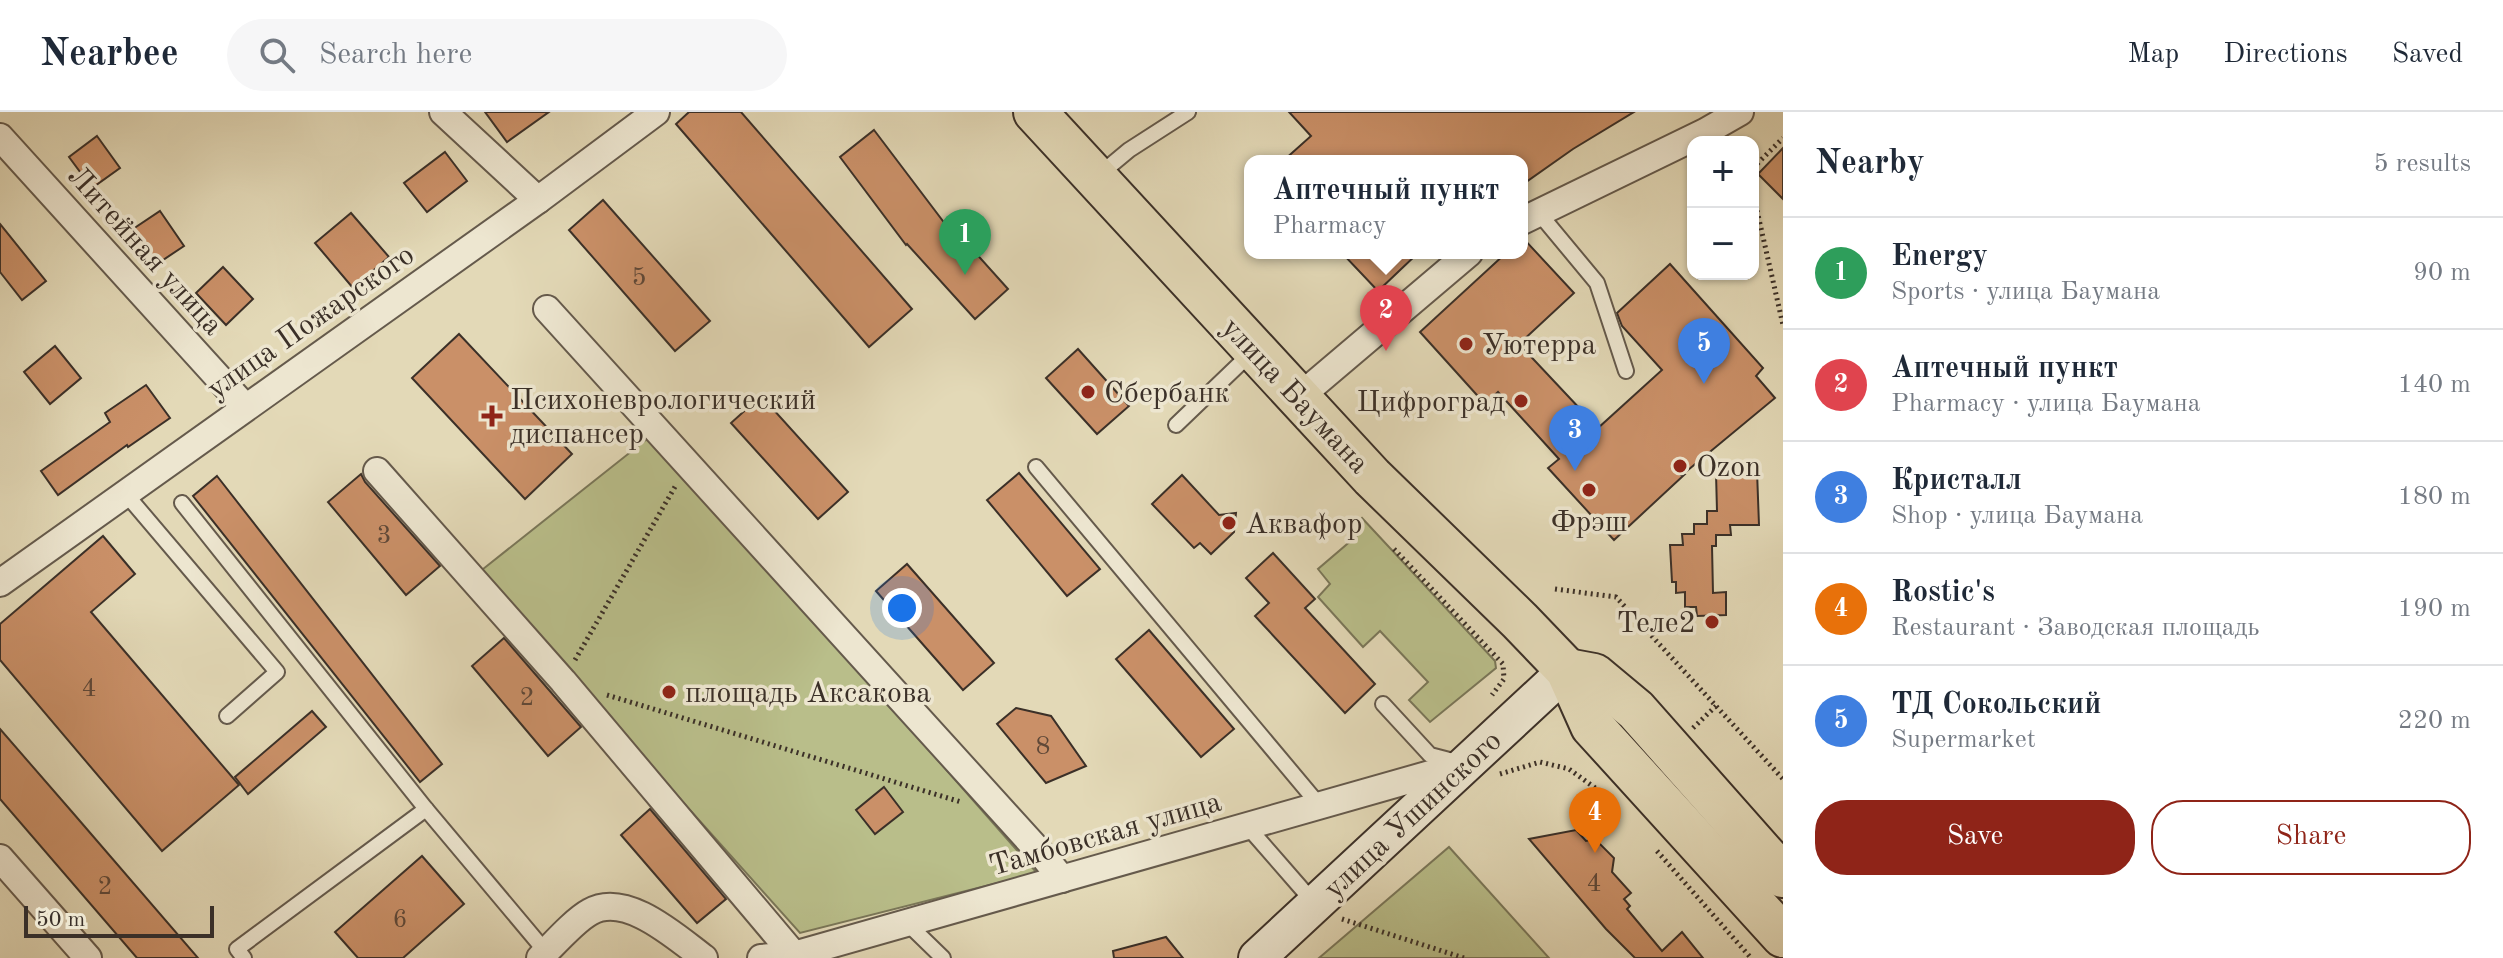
<!DOCTYPE html>
<html lang="en">
<head>
<meta charset="utf-8">
<style>
	body { margin:0; font-family:"Old Standard TT",serif; background:#f6f6f7; color:#1f2937 }
	.controls { position:absolute; right:24px; top:24px; display:grid; overflow:hidden; border-radius:16px; box-shadow:0 2px 6px #0004 }
	.controls button { width:72px; height:72px; display:grid; place-items:center; padding:0; border:0; border-bottom:2px solid #e0e1e3; background:#fff; color:#1f2937; font:40px sans-serif }
	.scale { position:absolute; left:24px; bottom:20px; width:190px; box-sizing:border-box; padding-left:8px; border:4px solid #3b3028; border-top:0; font-size:22px; line-height:28px; white-space:nowrap; color:#3b3028; -webkit-text-stroke:6px #ede6d0; paint-order:stroke }
	.you { position:absolute; left:902px; top:496px; width:28px; height:28px; margin:-20px; border:6px solid #fff; border-radius:50%; background:#1a73e8; box-shadow:0 0 0 12px #1a73e833 }
	.badge { display:grid; place-items:center; width:52px; height:52px; border-radius:50%; background:#8f2418; color:#fff; font-size:26px; font-weight:700 }
	.pin { position:absolute; translate:-50% -66px; filter:drop-shadow(0 2px 4px #0008) }
	.pin::after { content:''; position:absolute; top:42px; width:28px; height:24px; background:inherit; clip-path:polygon(0 0,100% 0,50% 100%) }
	.popup { position:absolute; left:1244px; top:43px; width:284px; height:104px; box-sizing:border-box; display:grid; place-content:center; border-radius:16px; background:#fff; filter:drop-shadow(0 2px 6px #0005); font-size:26px; white-space:nowrap; color:#747a83 }
	.popup b { font-size:30px; color:#1f2937 }
	.popup::after { content:''; position:absolute; left:50%; top:100%; margin-left:-16px; border:16px solid transparent; border-top-color:#fff }
	.list { margin:0; padding:0; list-style:none }
	h2 { display:flex; justify-content:space-between; align-items:center; height:104px; margin:0; padding:0 32px; font-size:34px }
	h2 small { font-size:26px; font-weight:400; color:#747a83 }
	.list li { display:grid; grid-template-columns:52px 1fr auto; gap:24px; align-items:center; box-sizing:border-box; height:112px; padding:0 32px; border-top:2px solid #e0e1e3 }
	.list b { display:block; font-size:30px; white-space:nowrap }
	.list p { margin:0; font-size:26px; white-space:nowrap; color:#747a83 }
	.list em { font-size:26px; font-style:normal; color:#747a83 }
	.actions { display:flex; gap:16px; padding:24px 32px }
	.actions a { flex:1; padding:18px 0; border:2px solid #8f2418; border-radius:32px; text-align:center; font-size:28px; color:#8f2418 }
	.actions .main { background:#8f2418; color:#fff }
	.icon { flex:none; width:44px; height:44px; fill:none; stroke:currentColor; stroke-width:2; stroke-linecap:round; stroke-linejoin:round }
	.map { position:relative; flex:none; width:1783px; height:846px; overflow:hidden }
	header { display:flex; align-items:center; gap:48px; box-sizing:border-box; height:112px; padding:0 40px; background:#fff; border-bottom:2px solid #e0e1e3 }
	header strong { font-size:38px }
	nav { display:flex; gap:44px; margin-inline-start:auto; font-size:28px }
	.search { width:560px; height:72px; background:#f6f6f7; display:flex; align-items:center; gap:20px; box-sizing:border-box; padding:0 28px; border-radius:44px; color:#747a83; font-size:30px }
	main { display:flex }
	aside { flex:1; background:#fff }
	.map>svg:first-child { display:block }
	.green { fill:#b9be8a; stroke:#7a7759; stroke-width:2 }
	.building { fill:#ca9068; stroke:#3b3028; stroke-width:2 }
	.lines { fill:none; stroke-linecap:round; stroke-linejoin:round }
	.lane-casing { stroke:#655a4c; stroke-width:18 }
	.street-casing { stroke:#655a4c; stroke-width:30 }
	.secondary-casing { stroke:#3b3028; stroke-width:40 }
	.primary-casing { stroke:#3b3028; stroke-width:46 }
	.path { stroke:#3b3028; stroke-width:5; stroke-dasharray:2 4; stroke-linecap:butt }
	.lane { stroke:#ede6d0; stroke-width:14 }
	.street { stroke:#ede6d0; stroke-width:26 }
	.secondary { stroke:#ede6d0; stroke-width:36 }
	.primary { stroke:#e3d9b7; stroke-width:42 }
	.poi-dot { fill:#8f2418; stroke:#ede6d0; stroke-width:3 }
	.labels { text-anchor:middle; stroke-width:7; stroke-linejoin:round; paint-order:stroke }
	.number-label { font-size:26px; fill:#5f4838 }
	.street-label { font-size:30px; fill:#3b3028; stroke:#ede6d0 }
	.poi-label { font-size:30px; fill:#3b3028; stroke:#ede6d0; text-anchor:start }
</style>
</head>
<body>
<header>
<strong>Nearbee</strong>
<div class="search"><svg class="icon" aria-label="search" viewBox="0 0 24 24"><circle cx="10" cy="10" r="6"/><path d="M15 15l6 6"/></svg>Search here</div>
<nav><a>Map</a><a>Directions</a><a>Saved</a></nav>
</header>
<main>
<div class="map">
<svg width="1783" height="846" viewBox="0 0 1783 846">
	<rect width="100%" height="100%" fill="#e3d9b7"/>
	<filter id="stains"><feTurbulence type="fractalNoise" baseFrequency=".0025" numOctaves="4"/><feColorMatrix values="0 0 0 0 .2 0 0 0 0 .09 0 0 0 0 .02 0 0 0 .5 -.17"/></filter>
	<radialGradient id="worn" r=".72"><stop offset=".6" stop-color="#630" stop-opacity="0"/><stop offset="1" stop-color="#630" stop-opacity=".3"/></radialGradient>
	<g class="green">
		<polygon points="652,323 1037,761 800,821 478,461"/>
		<polygon points="1362,406 1495,549 1496,556 1430,610 1409,588 1428,570 1380,519 1363,535 1318,485 1330,472 1318,457 1360,421 1355,413"/>
		<polygon points="1449,735 1549,846 1319,846"/>
	</g>
	<g class="building">
		<polygon points="485,0 549,0 507,30"/>
		<polygon points="689,0 741,0 912,197 869,235 676,12"/>
		<polygon points="1289,0 1634,0 1573,37 1522,73 1522,49 1283,49 1311,24"/>
		<polygon points="874,18 952,121 955,118 1008,177 975,207 907,132 906,133 840,45"/>
		<polygon points="97,24 120,56 92,76 69,45"/>
		<polygon points="1783,36 1783,87 1758,62"/>
		<polygon points="445,40 467,69 427,100 404,71"/>
		<polygon points="603,88 710,209 675,239 569,118"/>
		<polygon points="160,99 184,134 157,152 133,117"/>
		<polygon points="351,101 389,145 353,176 315,131"/>
		<polygon points="0,112 46,169 22,188 0,160"/>
		<polygon points="1522,125 1574,181 1519,232 1598,316 1662,258 1622,214 1617,201 1670,152 1763,256 1756,264 1775,286 1682,363 1684,363 1614,428 1548,356 1559,347 1498,280 1485,292 1420,220 1506,141 1522,141"/>
		<polygon points="1342,141 1418,141 1378,179"/>
		<polygon points="223,155 253,187 226,213 196,181"/>
		<polygon points="459,222 572,342 525,387 412,266"/>
		<polygon points="55,234 81,266 50,292 24,260"/>
		<polygon points="1078,237 1129,294 1097,322 1046,266"/>
		<polygon points="146,273 170,306 128,335 127,333 58,383 41,359 110,310 105,301"/>
		<polygon points="761,284 848,380 818,407 731,311"/>
		<polygon points="1757,359 1759,413 1730,413 1731,423 1716,423 1716,434 1712,434 1713,481 1726,480 1726,503 1697,504 1696,495 1685,495 1685,480 1676,481 1676,470 1672,470 1670,433 1683,433 1682,422 1694,422 1694,412 1707,412 1707,399 1717,399 1716,361"/>
		<polygon points="1019,361 1100,457 1067,484 987,388"/>
		<polygon points="361,362 365,370 440,454 406,483 328,390"/>
		<polygon points="1182,363 1219,403 1236,401 1234,420 1211,442 1200,431 1194,436 1152,392"/>
		<polygon points="217,364 442,652 420,670 193,384"/>
		<polygon points="103,424 135,462 91,500 239,673 162,739 0,548 0,512"/>
		<polygon points="1273,441 1315,487 1305,496 1375,572 1345,601 1255,504 1269,491 1246,466"/>
		<polygon points="907,452 994,551 963,578 876,479"/>
		<polygon points="1149,518 1234,617 1201,645 1116,547"/>
		<polygon points="504,526 581,615 548,644 472,554"/>
		<polygon points="1016,596 1051,604 1086,654 1046,671 997,612"/>
		<polygon points="312,599 326,615 248,682 235,665"/>
		<polygon points="0,617 73,701 198,846 137,846 0,687"/>
		<polygon points="884,675 903,700 875,722 856,698"/>
		<polygon points="650,697 726,787 697,811 621,723"/>
		<polygon points="1576,718 1586,729 1595,727 1614,746 1612,760 1631,781 1624,787 1630,794 1627,797 1662,839 1682,820 1703,846 1635,846 1606,817 1529,727"/>
		<polygon points="422,744 464,792 403,846 358,846 335,820"/>
		<polygon points="1166,825 1183,846 1114,846 1113,839"/>
	</g>
	<g class="lines">
		<defs>
			<g id="lane">
				<polyline points="1099,63 1129,38 1188,0"/>
				<polyline points="1538,100 1597,171 1626,259"/>
				<polyline points="1176,313 1251,241"/>
				<polyline points="1036,355 1320,694"/>
				<polyline points="125,381 277,560 227,604"/>
				<polyline points="182,391 426,697 546,840"/>
				<polyline points="1383,592 1430,643 1457,650"/>
				<polyline points="1247,714 1315,792"/>
				<polyline points="907,811 943,846"/>
				<polyline points="244,846 237,837 426,697"/>
			</g>
			<g id="street">
				<polyline points="443,0 538,88"/>
				<polyline points="0,25 245,295"/>
				<polyline points="1522,109 1705,20 1740,0"/>
				<polyline points="547,197 1045,746 1062,767"/>
				<polyline points="1298,286 1469,141"/>
				<polyline points="377,359 563,569 794,843"/>
				<polyline points="0,471 538,88 656,0"/>
				<polyline points="0,746 88,846"/>
				<path d="M540,846C553,833 575,808 590,800C626,779 677,826 704,846"/>
				<polyline points="761,846 794,843 1462,653"/>
			</g>
			<polyline id="secondary" points="1257,846 1567,558"/>
			<g id="primary">
				<polyline points="1035,0 1372,365 1520,509 1567,558 1592,614 1783,824"/>
				<polyline points="1567,558 1594,563 1636,598 1783,764"/>
			</g>
		</defs>
		<use href="#lane" class="lane-casing"/>
		<use href="#street" class="street-casing"/>
		<use href="#secondary" class="secondary-casing"/>
		<use href="#primary" class="primary-casing"/>
		<g class="path">
			<polyline points="1753,56 1783,26"/>
			<polyline points="1753,81 1783,213"/>
			<polyline points="1394,437 1503,552 1504,567 1492,583"/>
			<polyline points="1555,477 1616,485 1783,667"/>
			<polyline points="575,548 676,373"/>
			<polyline points="607,583 961,690"/>
			<polyline points="1693,616 1716,594"/>
			<polyline points="1500,662 1540,650 1569,657 1613,689"/>
			<polyline points="1657,739 1751,846"/>
			<polyline points="1342,807 1464,846"/>
		</g>
		<use href="#lane" class="lane"/>
		<use href="#street" class="street"/>
		<use href="#secondary" class="secondary"/>
		<use href="#primary" class="primary"/>
	</g>
	<g class="poi-dot">
		<circle cx="1466" cy="232" r="8"/>
		<circle cx="1088" cy="280" r="8"/>
		<circle cx="1521" cy="289" r="8"/>
		<path d="M488 292h8v8h8v8h-8v8h-8v-8h-8v-8h8z"/>
		<circle cx="1680" cy="354" r="8"/>
		<circle cx="1589" cy="378" r="8"/>
		<circle cx="1229" cy="411" r="8"/>
		<circle cx="1712" cy="510" r="8"/>
		<circle cx="669" cy="580" r="8"/>
	</g>
	<g class="labels">
		<g class="number-label">
			<text x="639" y="173">5</text>
			<text x="384" y="431">3</text>
			<text x="89" y="584">4</text>
			<text x="527" y="593">2</text>
			<text x="1043" y="642">8</text>
			<text x="1594" y="779">4</text>
			<text x="105" y="782">2</text>
			<text x="400" y="815">6</text>
		</g>
		<g class="street-label">
			<text transform="translate(146 138) rotate(48)" y="10">Литейная улица</text>
			<text transform="translate(310 209) rotate(-35)" y="10">улица Пожарского</text>
			<text transform="translate(1296 283) rotate(47)" y="10">улица Баумана</text>
			<text transform="translate(1412 702) rotate(-43)" y="10">улица Ушинского</text>
			<text transform="translate(1105 721) rotate(-16)" y="10">Тамбовская улица</text>
		</g>
		<g class="poi-label">
			<text x="1482" y="242">Уютерра</text>
			<text x="1104" y="290">Сбербанк</text>
			<text x="510" y="297">Психоневрологический<tspan x="510" dy="34">диспансер</tspan></text>
			<text x="1505" y="299" text-anchor="end">Цифроград</text>
			<text x="1696" y="364">Ozon</text>
			<text x="1589" y="419" text-anchor="middle">Фрэш</text>
			<text x="1245" y="421">Аквафор</text>
			<text x="1696" y="520" text-anchor="end">Теле2</text>
			<text x="685" y="590">площадь Аксакова</text>
		</g>
	</g>
	<rect width="100%" height="100%" filter="url(#stains)"/>
	<rect width="100%" height="100%" fill="url(#worn)"/>
</svg>
<div class="controls">
<button>+</button>
<button>−</button>
</div>
<div class="scale">50 m</div>
<div class="you"></div>
<div class="pin badge" style="left:965px;top:163px;background:#2e9e5b">1</div>
<div class="pin badge" style="left:1386px;top:239px;background:#e0444e">2</div>
<div class="popup"><b>Аптечный пункт</b>Pharmacy</div>
<div class="pin badge" style="left:1575px;top:359px;background:#3f7fe0">3</div>
<div class="pin badge" style="left:1595px;top:741px;background:#e8710a">4</div>
<div class="pin badge" style="left:1704px;top:272px;background:#3f7fe0">5</div>
</div>
<aside>
<h2>Nearby<small>5 results</small></h2>
<ul class="list">
<li><span class="badge" style="background:#2e9e5b">1</span><div><b>Energy</b><p>Sports · улица Баумана</p></div><em>90 m</em></li>
<li><span class="badge" style="background:#e0444e">2</span><div><b>Аптечный пункт</b><p>Pharmacy · улица Баумана</p></div><em>140 m</em></li>
<li><span class="badge" style="background:#3f7fe0">3</span><div><b>Кристалл</b><p>Shop · улица Баумана</p></div><em>180 m</em></li>
<li><span class="badge" style="background:#e8710a">4</span><div><b>Rostic's</b><p>Restaurant · Заводская площадь</p></div><em>190 m</em></li>
<li><span class="badge" style="background:#3f7fe0">5</span><div><b>ТД Сокольский</b><p>Supermarket</p></div><em>220 m</em></li>
</ul>
<div class="actions"><a class="main">Save</a><a>Share</a></div>
</aside>
</main>
</body>
</html>
